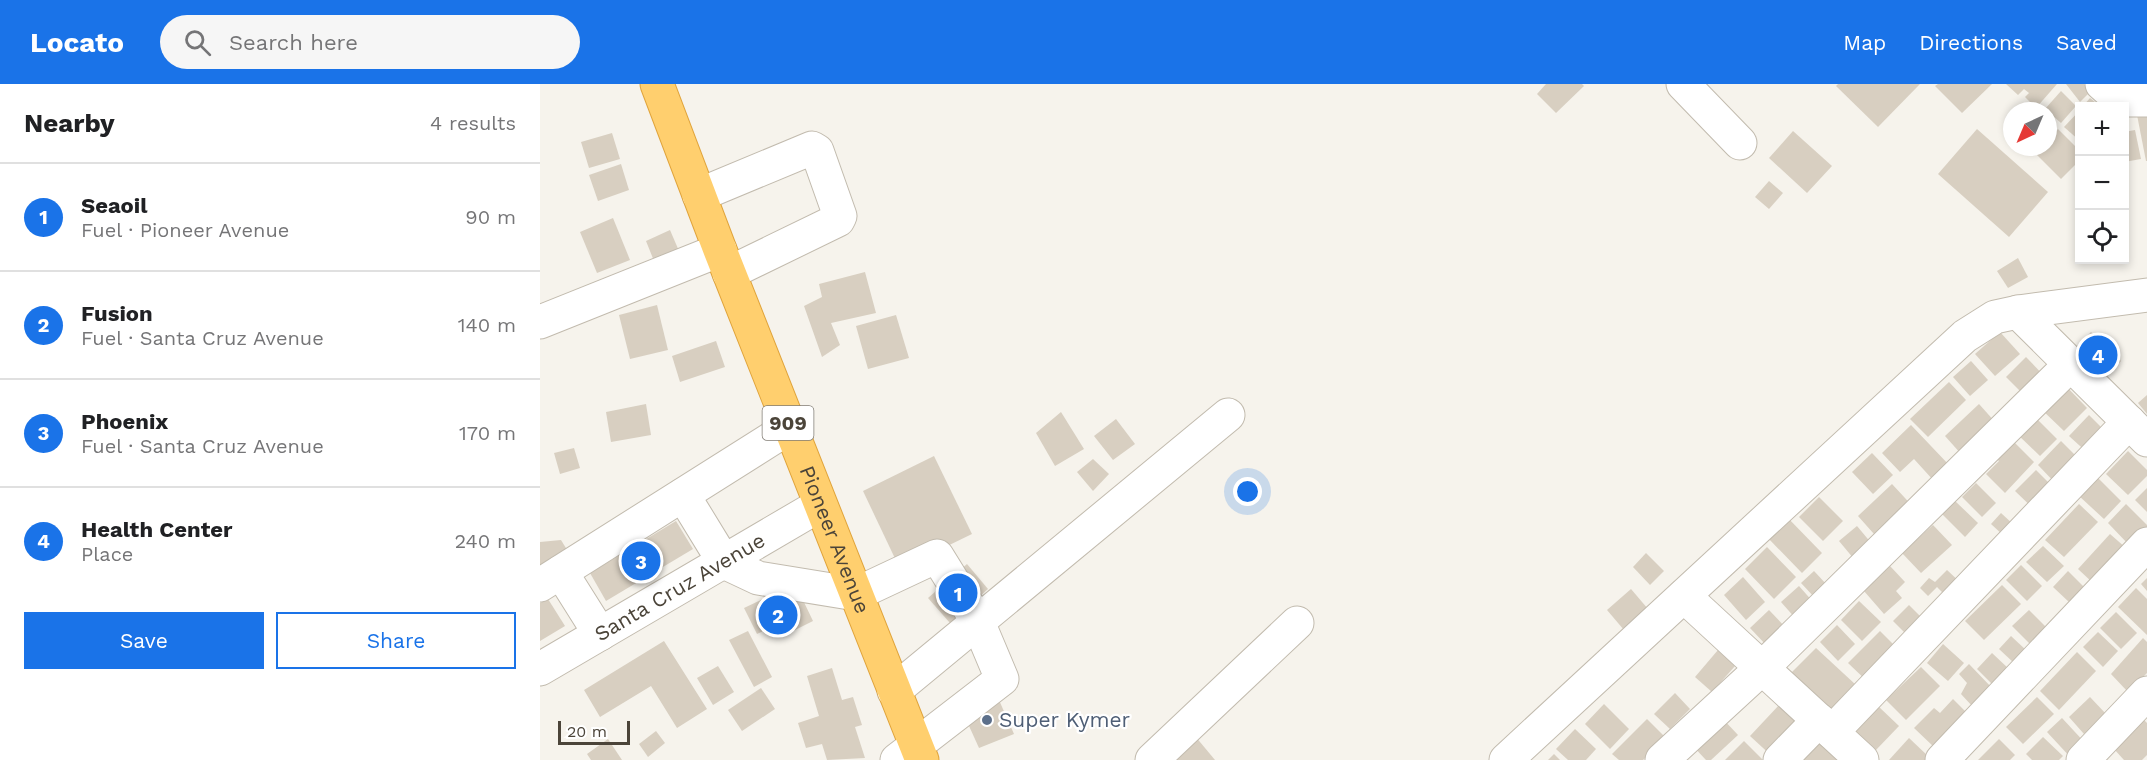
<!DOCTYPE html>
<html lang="en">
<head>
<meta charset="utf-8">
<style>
	body { margin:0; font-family:"Work Sans",sans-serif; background:#f6f6f6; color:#202124 }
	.controls { position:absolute; right:18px; top:18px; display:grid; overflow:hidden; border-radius:0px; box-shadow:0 3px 9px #0003 }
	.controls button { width:54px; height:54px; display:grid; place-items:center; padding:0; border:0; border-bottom:2px solid #e0e0e0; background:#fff; color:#202124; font:30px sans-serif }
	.compass { position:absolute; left:1463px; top:18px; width:54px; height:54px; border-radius:50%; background:#fff; box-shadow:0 3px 9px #0003; rotate:224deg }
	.scale { position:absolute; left:18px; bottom:15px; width:72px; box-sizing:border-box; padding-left:6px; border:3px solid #4b4439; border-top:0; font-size:16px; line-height:21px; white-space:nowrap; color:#4b4439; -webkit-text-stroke:4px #fff; paint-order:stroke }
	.you { position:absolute; left:708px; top:408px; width:21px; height:21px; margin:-15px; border:4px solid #fff; border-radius:50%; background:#1a73e8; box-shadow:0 0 0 9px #1a73e833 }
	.badge { display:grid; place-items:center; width:39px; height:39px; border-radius:50%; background:#1a73e8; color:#fff; font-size:20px; font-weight:700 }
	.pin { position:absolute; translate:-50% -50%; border:3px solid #fff; box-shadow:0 2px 6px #0006 }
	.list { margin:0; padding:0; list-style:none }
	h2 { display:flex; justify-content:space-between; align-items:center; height:78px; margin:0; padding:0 24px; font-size:26px }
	h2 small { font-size:20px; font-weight:400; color:#757577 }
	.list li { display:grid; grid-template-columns:39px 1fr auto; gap:18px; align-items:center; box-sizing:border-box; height:108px; padding:0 24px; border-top:2px solid #e0e0e0 }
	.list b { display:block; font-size:22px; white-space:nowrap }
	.list p { margin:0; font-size:20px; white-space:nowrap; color:#757577 }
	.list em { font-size:20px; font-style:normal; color:#757577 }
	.actions { display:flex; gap:12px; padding:18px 24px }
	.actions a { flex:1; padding:14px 0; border:2px solid #1a73e8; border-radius:0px; text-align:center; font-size:21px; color:#1a73e8 }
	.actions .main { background:#1a73e8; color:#fff }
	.icon { flex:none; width:33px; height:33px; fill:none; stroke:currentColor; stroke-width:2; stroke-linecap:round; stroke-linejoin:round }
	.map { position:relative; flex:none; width:1607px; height:676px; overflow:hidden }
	header { display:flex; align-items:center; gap:36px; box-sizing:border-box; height:84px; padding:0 30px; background:#1a73e8; color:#fff }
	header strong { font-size:28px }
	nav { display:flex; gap:33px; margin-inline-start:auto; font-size:21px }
	.search { width:420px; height:54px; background:#f6f6f6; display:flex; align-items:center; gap:15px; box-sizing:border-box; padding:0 21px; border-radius:33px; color:#757577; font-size:22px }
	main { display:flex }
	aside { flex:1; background:#fff }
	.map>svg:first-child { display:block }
	.building { fill:#d8cfc1 }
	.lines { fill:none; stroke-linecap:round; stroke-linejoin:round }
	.minor-casing { stroke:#c2bbae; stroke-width:35 }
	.highway-casing { stroke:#e0a43c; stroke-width:35 }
	.minor { stroke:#fff; stroke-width:33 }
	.highway { stroke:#ffcf6e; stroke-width:33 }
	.service-dot { fill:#5c6f8a; stroke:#fff; stroke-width:2 }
	.labels { text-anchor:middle; stroke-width:4.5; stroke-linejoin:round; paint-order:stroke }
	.shield { fill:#fff; stroke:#817c74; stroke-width:1.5 }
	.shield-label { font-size:20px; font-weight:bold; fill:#4b4439 }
	.street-label { font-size:21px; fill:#4b4439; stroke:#fff }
	.service-label { font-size:21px; fill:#4e5e75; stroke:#fff; text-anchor:start }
</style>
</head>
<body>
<header>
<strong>Locato</strong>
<div class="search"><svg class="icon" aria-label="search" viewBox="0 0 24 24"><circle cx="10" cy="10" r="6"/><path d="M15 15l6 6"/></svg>Search here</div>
<nav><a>Map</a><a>Directions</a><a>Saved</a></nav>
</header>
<main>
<aside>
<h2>Nearby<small>4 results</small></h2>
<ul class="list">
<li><span class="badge">1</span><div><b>Seaoil</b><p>Fuel · Pioneer Avenue</p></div><em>90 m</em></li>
<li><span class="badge">2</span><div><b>Fusion</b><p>Fuel · Santa Cruz Avenue</p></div><em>140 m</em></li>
<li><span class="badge">3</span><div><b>Phoenix</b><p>Fuel · Santa Cruz Avenue</p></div><em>170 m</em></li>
<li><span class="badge">4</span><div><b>Health Center</b><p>Place</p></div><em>240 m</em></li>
</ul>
<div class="actions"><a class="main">Save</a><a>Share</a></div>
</aside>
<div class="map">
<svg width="1607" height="676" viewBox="0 0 1607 676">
	<rect width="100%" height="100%" fill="#f6f3ec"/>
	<g class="building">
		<polygon points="1006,0 1042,0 1044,2 1016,29 997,10"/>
		<polygon points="1298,0 1380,0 1338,43 1296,2"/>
		<polygon points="1398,0 1452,0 1422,29 1395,2"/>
		<polygon points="1466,0 1517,0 1496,24 1485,13 1489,9 1484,5 1478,11"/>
		<polygon points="1526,0 1544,0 1551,7 1540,18"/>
		<polygon points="1521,7 1536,22 1521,39 1505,25"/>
		<polygon points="1550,14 1560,22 1543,22"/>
		<polygon points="1540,26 1540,57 1524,43"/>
		<polygon points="1607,29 1607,77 1606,77 1597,31"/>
		<polygon points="1437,45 1508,108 1469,153 1398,90"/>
		<polygon points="1518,45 1540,67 1540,76 1521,95 1495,69 1501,63 1508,63 1508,56"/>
		<polygon points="1595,46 1601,75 1584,78 1584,48"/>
		<polygon points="1253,47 1292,82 1267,109 1229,74"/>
		<polygon points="72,49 80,75 49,84 41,58"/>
		<polygon points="81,80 89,106 58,117 49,91"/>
		<polygon points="1229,97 1243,109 1229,125 1215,113"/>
		<polygon points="73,134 90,176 57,189 40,148"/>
		<polygon points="130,146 139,167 114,177 106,157"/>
		<polygon points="1478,174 1488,193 1468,204 1457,187"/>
		<polygon points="325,188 336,229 291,239 300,261 282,273 264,222 282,213 279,200"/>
		<polygon points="117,221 128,266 90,275 79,231"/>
		<polygon points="356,231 369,274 328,285 316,242"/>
		<polygon points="1460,248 1480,270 1455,292 1435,270"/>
		<polygon points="1551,248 1581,277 1564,295 1534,265"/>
		<polygon points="176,257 185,283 140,298 132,272"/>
		<polygon points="1486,273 1508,296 1488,315 1466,293"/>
		<polygon points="1431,277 1448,296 1430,312 1413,293"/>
		<polygon points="1409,298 1426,316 1388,353 1370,335"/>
		<polygon points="1523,299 1547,324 1524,347 1499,323"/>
		<polygon points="1607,311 1607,330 1598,319"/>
		<polygon points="106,320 111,351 71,358 66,328"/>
		<polygon points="1439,320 1456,339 1422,371 1405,352"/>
		<polygon points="521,328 544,365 515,382 496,349"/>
		<polygon points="1549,331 1569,351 1550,371 1529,352"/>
		<polygon points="1494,332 1517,355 1500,372 1476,349"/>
		<polygon points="576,335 595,360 573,376 554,352"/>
		<polygon points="1371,341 1410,382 1394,397 1374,375 1360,388 1342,369"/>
		<polygon points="1470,354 1494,378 1465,409 1446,390 1459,377 1453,371"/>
		<polygon points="1521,357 1544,380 1520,404 1498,381"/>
		<polygon points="34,364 40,384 20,390 14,369"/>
		<polygon points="1588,367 1607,386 1607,392 1588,411 1566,390"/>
		<polygon points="1332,369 1353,391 1333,410 1312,388"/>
		<polygon points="394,372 432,450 360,485 323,407"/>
		<polygon points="553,375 569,390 553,407 537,388"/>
		<polygon points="1496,386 1517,407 1497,428 1475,407"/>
		<polygon points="1556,392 1581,417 1564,435 1538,411"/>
		<polygon points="1436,399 1456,419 1442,433 1422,413"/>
		<polygon points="1352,400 1377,427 1345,439 1334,450 1318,432"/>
		<polygon points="1607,404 1607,428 1595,416"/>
		<polygon points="1279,413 1303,437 1283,457 1259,433"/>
		<polygon points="1414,416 1438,439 1425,453 1401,429"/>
		<polygon points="1539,420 1558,438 1524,473 1505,456"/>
		<polygon points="1586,420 1607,441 1607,445 1590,462 1568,439"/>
		<polygon points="1461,429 1474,441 1464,452 1451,440"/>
		<polygon points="1246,432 1282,469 1262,489 1226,452"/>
		<polygon points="136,437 153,465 66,517 50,489"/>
		<polygon points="1393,441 1412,461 1381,489 1362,469"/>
		<polygon points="1317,442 1332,460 1314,475 1299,457"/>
		<polygon points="1570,450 1586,464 1553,499 1538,485"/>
		<polygon points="21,456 29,469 0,486 0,458"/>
		<polygon points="1503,462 1524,482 1507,498 1486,478"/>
		<polygon points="1227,463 1256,493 1234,515 1205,485"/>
		<polygon points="1106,469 1124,487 1110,501 1093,483"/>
		<polygon points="427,480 448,505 410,539 388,514"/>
		<polygon points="1481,481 1502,502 1487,517 1466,496"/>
		<polygon points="1350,482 1365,498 1356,507 1362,514 1344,530 1324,507"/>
		<polygon points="1407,486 1423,501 1409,515 1397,503 1388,512 1380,504 1389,494 1395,498"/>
		<polygon points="1274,487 1288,502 1275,514 1261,499"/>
		<polygon points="1528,487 1545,504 1530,519 1513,503"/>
		<polygon points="1203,493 1225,518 1206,536 1184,511"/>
		<polygon points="1607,494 1607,507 1601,500"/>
		<polygon points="1462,501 1481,520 1444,556 1425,537"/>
		<polygon points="1259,502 1274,519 1256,535 1241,518"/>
		<polygon points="1596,504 1607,515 1607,551 1578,523"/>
		<polygon points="1091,505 1108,525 1084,546 1067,526"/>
		<polygon points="229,512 235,524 261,512 273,537 247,550 242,538 217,550 204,524"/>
		<polygon points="8,515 25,542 0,557 0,519"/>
		<polygon points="1319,517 1341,538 1322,557 1301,536"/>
		<polygon points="1369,521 1387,539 1371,555 1353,537"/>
		<polygon points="1229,526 1247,545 1228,563 1210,544"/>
		<polygon points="1489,526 1508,545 1491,561 1472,542"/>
		<polygon points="1576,528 1597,549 1581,565 1560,544"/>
		<polygon points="1297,541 1315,560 1298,577 1280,558"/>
		<polygon points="208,547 232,593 214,603 189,556"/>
		<polygon points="1340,547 1360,567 1329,599 1308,579"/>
		<polygon points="1558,548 1578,567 1563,583 1543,563"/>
		<polygon points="1471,552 1487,567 1475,580 1459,565"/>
		<polygon points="1603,554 1607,558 1607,589 1588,608 1571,590"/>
		<polygon points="124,557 167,625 137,644 111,602 60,633 44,606"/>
		<polygon points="1403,560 1424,579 1408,597 1387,579"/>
		<polygon points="1276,564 1316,601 1291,627 1251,589"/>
		<polygon points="1178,566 1195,582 1172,608 1155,593"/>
		<polygon points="1537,568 1556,587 1519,626 1500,607"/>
		<polygon points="1452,569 1469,585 1453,601 1437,585"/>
		<polygon points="1429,580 1453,605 1433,623 1421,610 1427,599 1419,590"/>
		<polygon points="178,582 194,608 173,621 157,594"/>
		<polygon points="1381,583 1400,602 1366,636 1346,616"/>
		<polygon points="292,584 302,616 313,613 322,641 315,643 325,674 287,676 282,660 266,664 258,639 279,632 267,592"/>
		<polygon points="221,604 235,625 202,647 188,626"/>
		<polygon points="455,607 474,650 439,664 420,622"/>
		<polygon points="1135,609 1150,625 1130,645 1114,630"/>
		<polygon points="1497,613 1514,630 1483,660 1466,643"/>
		<polygon points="1550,613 1566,630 1544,650 1529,633"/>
		<polygon points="1413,615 1427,629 1394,663 1374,644 1394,624 1400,629"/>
		<polygon points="1241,619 1266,643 1235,675 1210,652"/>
		<polygon points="1064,620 1089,645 1070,665 1045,640"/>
		<polygon points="1338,622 1359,642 1335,667 1314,647"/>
		<polygon points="1182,634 1198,651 1171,676 1166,676 1152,661"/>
		<polygon points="1522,634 1547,661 1532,675 1507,648"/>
		<polygon points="1107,635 1126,654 1103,676 1079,676 1072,670"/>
		<polygon points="1603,635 1607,639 1607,671 1602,676 1584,676 1574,665"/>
		<polygon points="1035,645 1056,665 1046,676 1028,676 1016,665"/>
		<polygon points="116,647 125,659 108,673 99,660"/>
		<polygon points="655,652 675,676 627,676"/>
		<polygon points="1503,653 1523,672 1519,676 1492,676 1486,670"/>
		<polygon points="1369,654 1389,673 1386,676 1349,676"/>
		<polygon points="68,655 82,676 51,676 47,670"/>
		<polygon points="1276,655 1299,676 1256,676"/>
		<polygon points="1459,655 1475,671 1470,676 1438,676"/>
		<polygon points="1204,657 1223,676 1185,676"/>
		<polygon points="1014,670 1020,676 1008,676"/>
	</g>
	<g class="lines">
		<defs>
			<g id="minor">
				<polyline points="1143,0 1200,59"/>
				<polyline points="1562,0 1580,16 1607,16"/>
				<polyline points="159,111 272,64 277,67 300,132 298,136 189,189"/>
				<polyline points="1478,228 1607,356"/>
				<polyline points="0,238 180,166"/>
				<polyline points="143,411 184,478 218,494 316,510 397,472 438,538 462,595 357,676"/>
				<polyline points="21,488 60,550"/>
				<polyline points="0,501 250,343"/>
				<polyline points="1144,512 1322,676"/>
				<path id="s1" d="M0,585L280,421"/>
				<polyline points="354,607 688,331"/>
				<polyline points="1292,648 1589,338"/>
				<polyline points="612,676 757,539"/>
				<polyline points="966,676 1425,252 1455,233 1478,228 1607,211"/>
				<polyline points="1122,676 1222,584 1530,281"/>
				<polyline points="1240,676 1279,636"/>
				<polyline points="1402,676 1607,460"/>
				<polyline points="1543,676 1607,609"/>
			</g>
			<g id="highway">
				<path id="s2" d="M117,0L180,166L382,676"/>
			</g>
		</defs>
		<use href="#minor" class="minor-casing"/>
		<use href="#highway" class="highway-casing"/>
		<use href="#minor" class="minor"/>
		<use href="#highway" class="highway"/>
	</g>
	<circle class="service-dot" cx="447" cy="636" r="6"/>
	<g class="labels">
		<rect class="shield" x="222.5" y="322" width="51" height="34" rx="4.5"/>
		<g class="shield-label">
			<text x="248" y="346">909</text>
		</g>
		<g class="street-label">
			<text dy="7" stroke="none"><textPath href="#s2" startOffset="489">Pioneer Avenue</textPath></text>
			<text dy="7" stroke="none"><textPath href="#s1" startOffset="162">Santa Cruz Avenue</textPath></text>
		</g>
		<g class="service-label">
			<text x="459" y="643">Super Kymer</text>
		</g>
	</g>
</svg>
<div class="controls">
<button>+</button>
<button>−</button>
<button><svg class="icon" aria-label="locate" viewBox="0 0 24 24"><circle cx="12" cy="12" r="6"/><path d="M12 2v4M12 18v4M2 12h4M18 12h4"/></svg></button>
</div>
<svg class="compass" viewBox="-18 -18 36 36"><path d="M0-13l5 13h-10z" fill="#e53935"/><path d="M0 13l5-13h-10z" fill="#757577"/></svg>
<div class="scale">20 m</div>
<div class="you"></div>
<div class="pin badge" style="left:418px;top:509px">1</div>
<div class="pin badge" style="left:238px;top:531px">2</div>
<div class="pin badge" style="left:101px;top:477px">3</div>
<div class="pin badge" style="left:1558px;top:271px">4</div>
</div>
</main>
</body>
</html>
